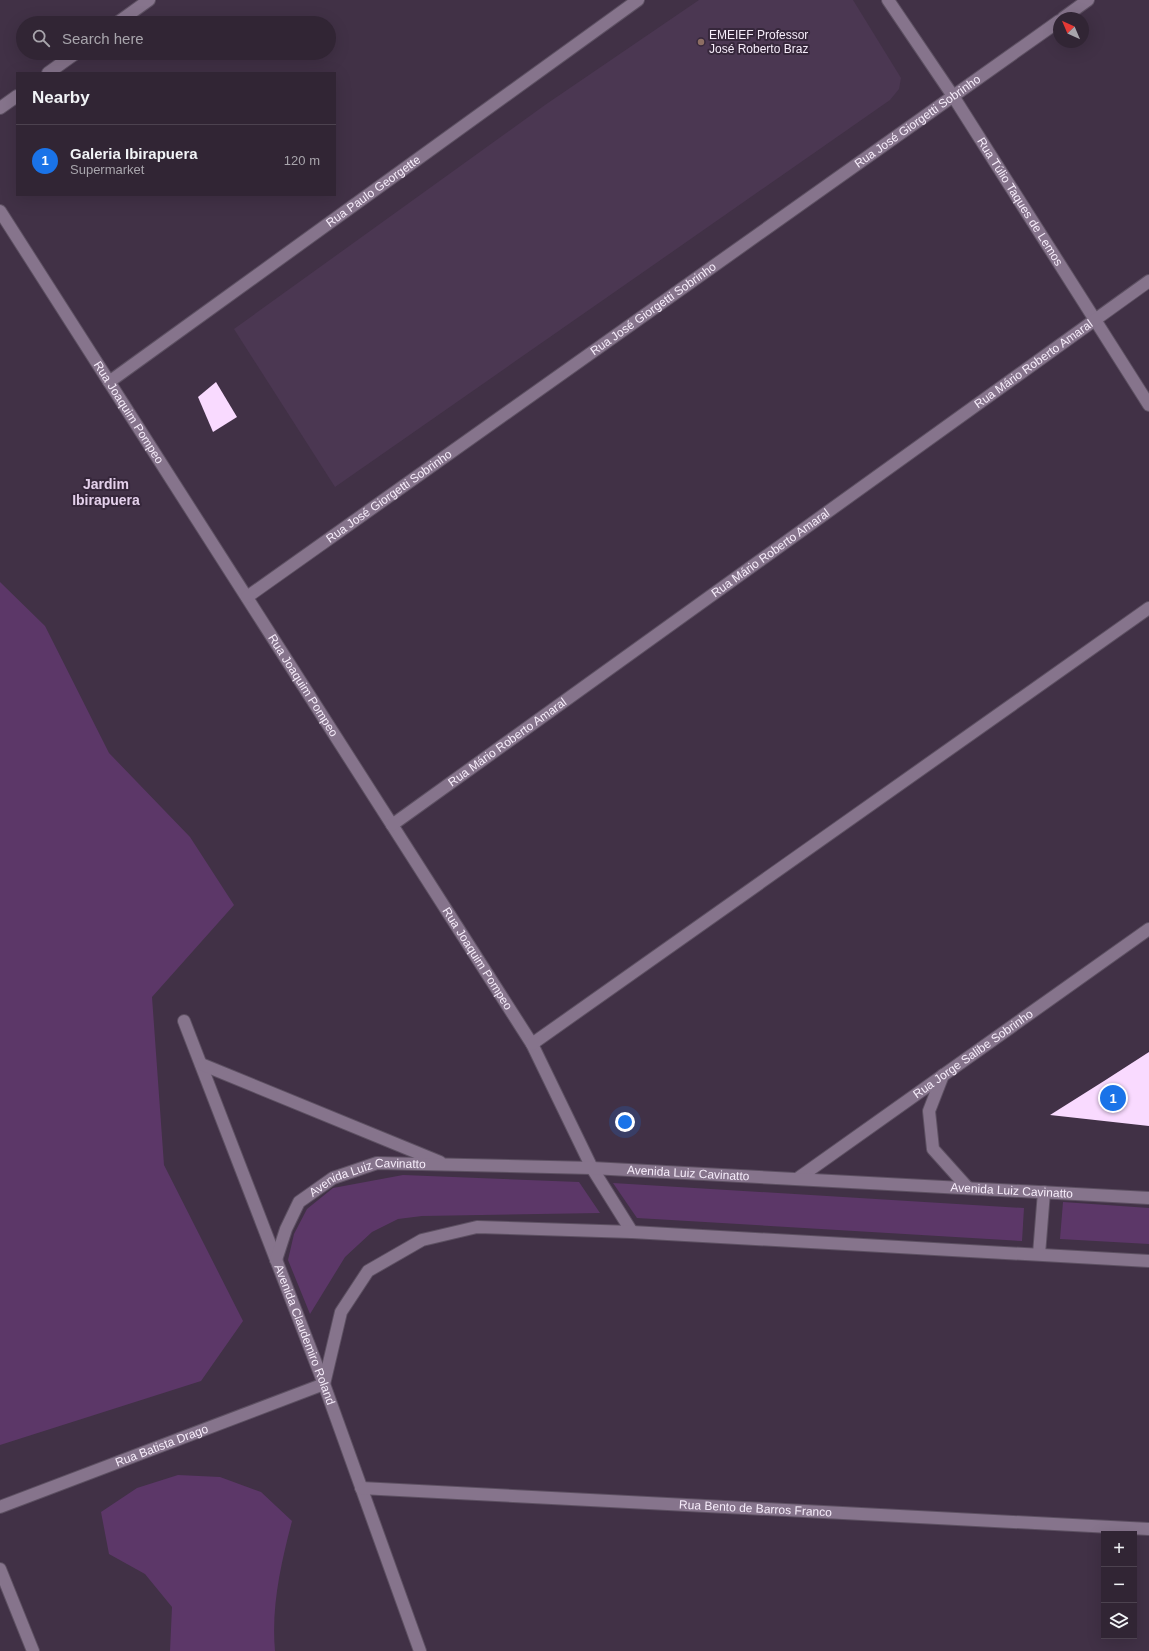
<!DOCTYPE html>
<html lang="en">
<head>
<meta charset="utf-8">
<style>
	body { margin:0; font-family:Helvetica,sans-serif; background:#392d3c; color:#f1f3f6 }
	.controls { position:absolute; right:12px; bottom:12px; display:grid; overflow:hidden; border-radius:0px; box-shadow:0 4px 16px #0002 }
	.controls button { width:36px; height:36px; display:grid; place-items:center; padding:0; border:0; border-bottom:1px solid #4c424f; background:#312534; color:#f1f3f6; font:20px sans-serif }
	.compass { position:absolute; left:1053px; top:12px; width:36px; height:36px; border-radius:50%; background:#312534; box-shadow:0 4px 16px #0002; rotate:316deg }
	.you { position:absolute; left:625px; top:1122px; width:14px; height:14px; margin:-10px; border:3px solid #fff; border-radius:50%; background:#1a73e8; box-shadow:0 0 0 6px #1a73e833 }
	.badge { display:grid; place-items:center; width:26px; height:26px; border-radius:50%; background:#1a73e8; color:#fff; font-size:13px; font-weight:700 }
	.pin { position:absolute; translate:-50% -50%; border:2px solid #fff; box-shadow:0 1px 4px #0006 }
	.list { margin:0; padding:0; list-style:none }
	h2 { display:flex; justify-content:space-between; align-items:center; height:52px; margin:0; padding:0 16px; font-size:17px }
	h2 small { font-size:13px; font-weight:400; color:#a8a5ac }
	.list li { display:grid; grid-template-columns:26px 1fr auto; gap:12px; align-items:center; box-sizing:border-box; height:72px; padding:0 16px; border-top:1px solid #4c424f }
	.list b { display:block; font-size:15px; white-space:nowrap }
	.list p { margin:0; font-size:13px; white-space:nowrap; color:#a8a5ac }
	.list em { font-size:13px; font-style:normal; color:#a8a5ac }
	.icon { flex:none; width:22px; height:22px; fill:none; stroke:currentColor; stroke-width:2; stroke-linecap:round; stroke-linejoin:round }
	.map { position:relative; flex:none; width:1149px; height:1651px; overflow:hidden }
	.search { position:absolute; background:#312534; box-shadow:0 4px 16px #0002; left:16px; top:16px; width:320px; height:44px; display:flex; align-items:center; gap:10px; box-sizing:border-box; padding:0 14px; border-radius:22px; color:#a8a5ac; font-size:15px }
	.panel { position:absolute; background:#312534; box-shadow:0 4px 16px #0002; left:16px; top:72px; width:320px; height:124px; border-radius:0px }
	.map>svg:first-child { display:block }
	.built { fill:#4b3752 }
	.green { fill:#5c3768 }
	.building { fill:#f9daff }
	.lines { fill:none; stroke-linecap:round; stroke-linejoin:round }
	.minor-casing { stroke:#5d5062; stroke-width:14 }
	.minor { stroke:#86748c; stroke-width:12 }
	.education-dot { fill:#8d6e63; stroke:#36273b; stroke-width:1.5 }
	.labels { text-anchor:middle; stroke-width:4; stroke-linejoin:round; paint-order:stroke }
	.poi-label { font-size:12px; fill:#f6ecfa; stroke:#36273b; text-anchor:start }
	.street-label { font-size:12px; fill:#f6ecfa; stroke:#36273b }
	.quarter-label { font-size:14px; font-weight:bold; fill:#e4d0eb; stroke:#36273b }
</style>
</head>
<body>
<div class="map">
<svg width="1149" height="1651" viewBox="0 0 1149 1651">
	<rect width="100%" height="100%" fill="#413146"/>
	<polygon class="built" points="699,0 853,0 901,78 899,89 890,100 335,487 234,329 545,105"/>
	<g class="green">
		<polygon points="0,582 45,626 109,753 190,837 234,905 152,997 164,1165 243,1321 201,1381 0,1445"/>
		<polygon points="403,1175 579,1182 600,1213 422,1216 398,1219 372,1232 345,1257 310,1314 288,1260 294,1234 307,1209 333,1188"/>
		<polygon points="613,1183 1024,1208 1022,1241 637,1218"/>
		<polygon points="1063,1202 1149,1208 1149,1244 1060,1239"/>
		<path d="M178,1475L220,1477L261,1492L292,1521C281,1563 271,1607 275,1651H170L172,1607L145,1574L109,1554L101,1512L137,1488Z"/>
	</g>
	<g class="building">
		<polygon points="216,382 237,417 213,432 198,397"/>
		<polygon points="1149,1052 1149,1126 1050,1115 1104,1081"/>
	</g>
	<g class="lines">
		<defs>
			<g id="minor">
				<path id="s1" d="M888,0L953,96L1149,405"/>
				<polyline points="1063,18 1088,0"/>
				<polyline points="117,23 149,0"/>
				<polyline points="48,73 76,53"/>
				<polyline points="0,108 17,96"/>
				<path id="s2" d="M0,211L532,1044L592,1168L632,1232"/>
				<path id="s3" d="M109,382L638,0"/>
				<path id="s4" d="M247,597L1059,21"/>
				<path id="s5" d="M392,825L1149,281"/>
				<path id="s6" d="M184,1021L324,1384L420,1651"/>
				<polyline points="532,1044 1149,608"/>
				<polyline points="201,1064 440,1162"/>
				<polyline points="943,1075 929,1111 933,1149 968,1188"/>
				<path id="s7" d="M797,1179L1149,929"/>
				<polyline points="1039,1254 1044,1192"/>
				<path id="s8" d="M276,1260L286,1229L299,1202L333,1178L377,1163L592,1168L1149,1198"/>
				<polyline points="324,1384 341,1312 368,1271 422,1240 477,1227 632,1232 1149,1261"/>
				<path id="s9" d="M361,1488L1149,1529"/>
				<path id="s10" d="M0,1507L324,1384"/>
				<polyline points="0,1569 33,1651"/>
			</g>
		</defs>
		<use href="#minor" class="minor-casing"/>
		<use href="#minor" class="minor"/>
	</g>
	<circle class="education-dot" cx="701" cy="42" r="4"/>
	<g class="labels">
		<g class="poi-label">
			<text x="709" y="39">EMEIEF Professor<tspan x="709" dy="14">José Roberto Braz</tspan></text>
		</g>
		<g class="street-label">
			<text dy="4" stroke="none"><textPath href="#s4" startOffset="822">Rua José Giorgetti Sobrinho</textPath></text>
			<text dy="4" stroke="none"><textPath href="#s3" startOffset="326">Rua Paulo Georgette</textPath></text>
			<text dy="4" stroke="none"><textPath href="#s1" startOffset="241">Rua Túlio Taques de Lemos</textPath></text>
			<text dy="4" stroke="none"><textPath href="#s4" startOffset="498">Rua José Giorgetti Sobrinho</textPath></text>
			<text dy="4" stroke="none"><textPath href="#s5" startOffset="790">Rua Mário Roberto Amaral</textPath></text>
			<text dy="4" stroke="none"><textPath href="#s2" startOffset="239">Rua Joaquim Pompeo</textPath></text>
			<text dy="4" stroke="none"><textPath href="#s4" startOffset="174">Rua José Giorgetti Sobrinho</textPath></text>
			<text dy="4" stroke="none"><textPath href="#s5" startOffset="466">Rua Mário Roberto Amaral</textPath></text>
			<text dy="4" stroke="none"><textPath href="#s2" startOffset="563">Rua Joaquim Pompeo</textPath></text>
			<text dy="4" stroke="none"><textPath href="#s5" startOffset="142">Rua Mário Roberto Amaral</textPath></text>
			<text dy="4" stroke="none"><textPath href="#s2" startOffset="887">Rua Joaquim Pompeo</textPath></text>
			<text dy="4" stroke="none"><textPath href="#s7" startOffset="216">Rua Jorge Salibe Sobrinho</textPath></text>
			<text dy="4" stroke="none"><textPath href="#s8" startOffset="462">Avenida Luiz Cavinatto</textPath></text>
			<text dy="4" stroke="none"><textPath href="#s8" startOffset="138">Avenida Luiz Cavinatto</textPath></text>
			<text dy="4" stroke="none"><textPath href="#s8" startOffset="786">Avenida Luiz Cavinatto</textPath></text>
			<text dy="4" stroke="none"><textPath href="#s6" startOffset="336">Avenida Claudemiro Roland</textPath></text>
			<text dy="4" stroke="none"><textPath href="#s10" startOffset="173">Rua Batista Drago</textPath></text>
			<text dy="4" stroke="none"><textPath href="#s9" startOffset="395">Rua Bento de Barros Franco</textPath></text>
		</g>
		<g class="quarter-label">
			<text x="106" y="489">Jardim<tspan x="106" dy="16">Ibirapuera</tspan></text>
		</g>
	</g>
</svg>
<div class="controls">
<button>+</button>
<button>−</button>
<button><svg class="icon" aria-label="layers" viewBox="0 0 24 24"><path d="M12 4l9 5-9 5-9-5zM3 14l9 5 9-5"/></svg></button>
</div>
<svg class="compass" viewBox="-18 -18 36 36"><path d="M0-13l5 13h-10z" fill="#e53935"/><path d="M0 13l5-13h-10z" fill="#a8a5ac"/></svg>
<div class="you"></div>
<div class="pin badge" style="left:1113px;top:1098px">1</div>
<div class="search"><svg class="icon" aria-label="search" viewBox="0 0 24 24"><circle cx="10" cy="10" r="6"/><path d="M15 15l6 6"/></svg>Search here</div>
<section class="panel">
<h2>Nearby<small></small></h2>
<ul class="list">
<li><span class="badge">1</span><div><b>Galeria Ibirapuera</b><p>Supermarket</p></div><em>120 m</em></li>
</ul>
</section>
</div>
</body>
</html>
